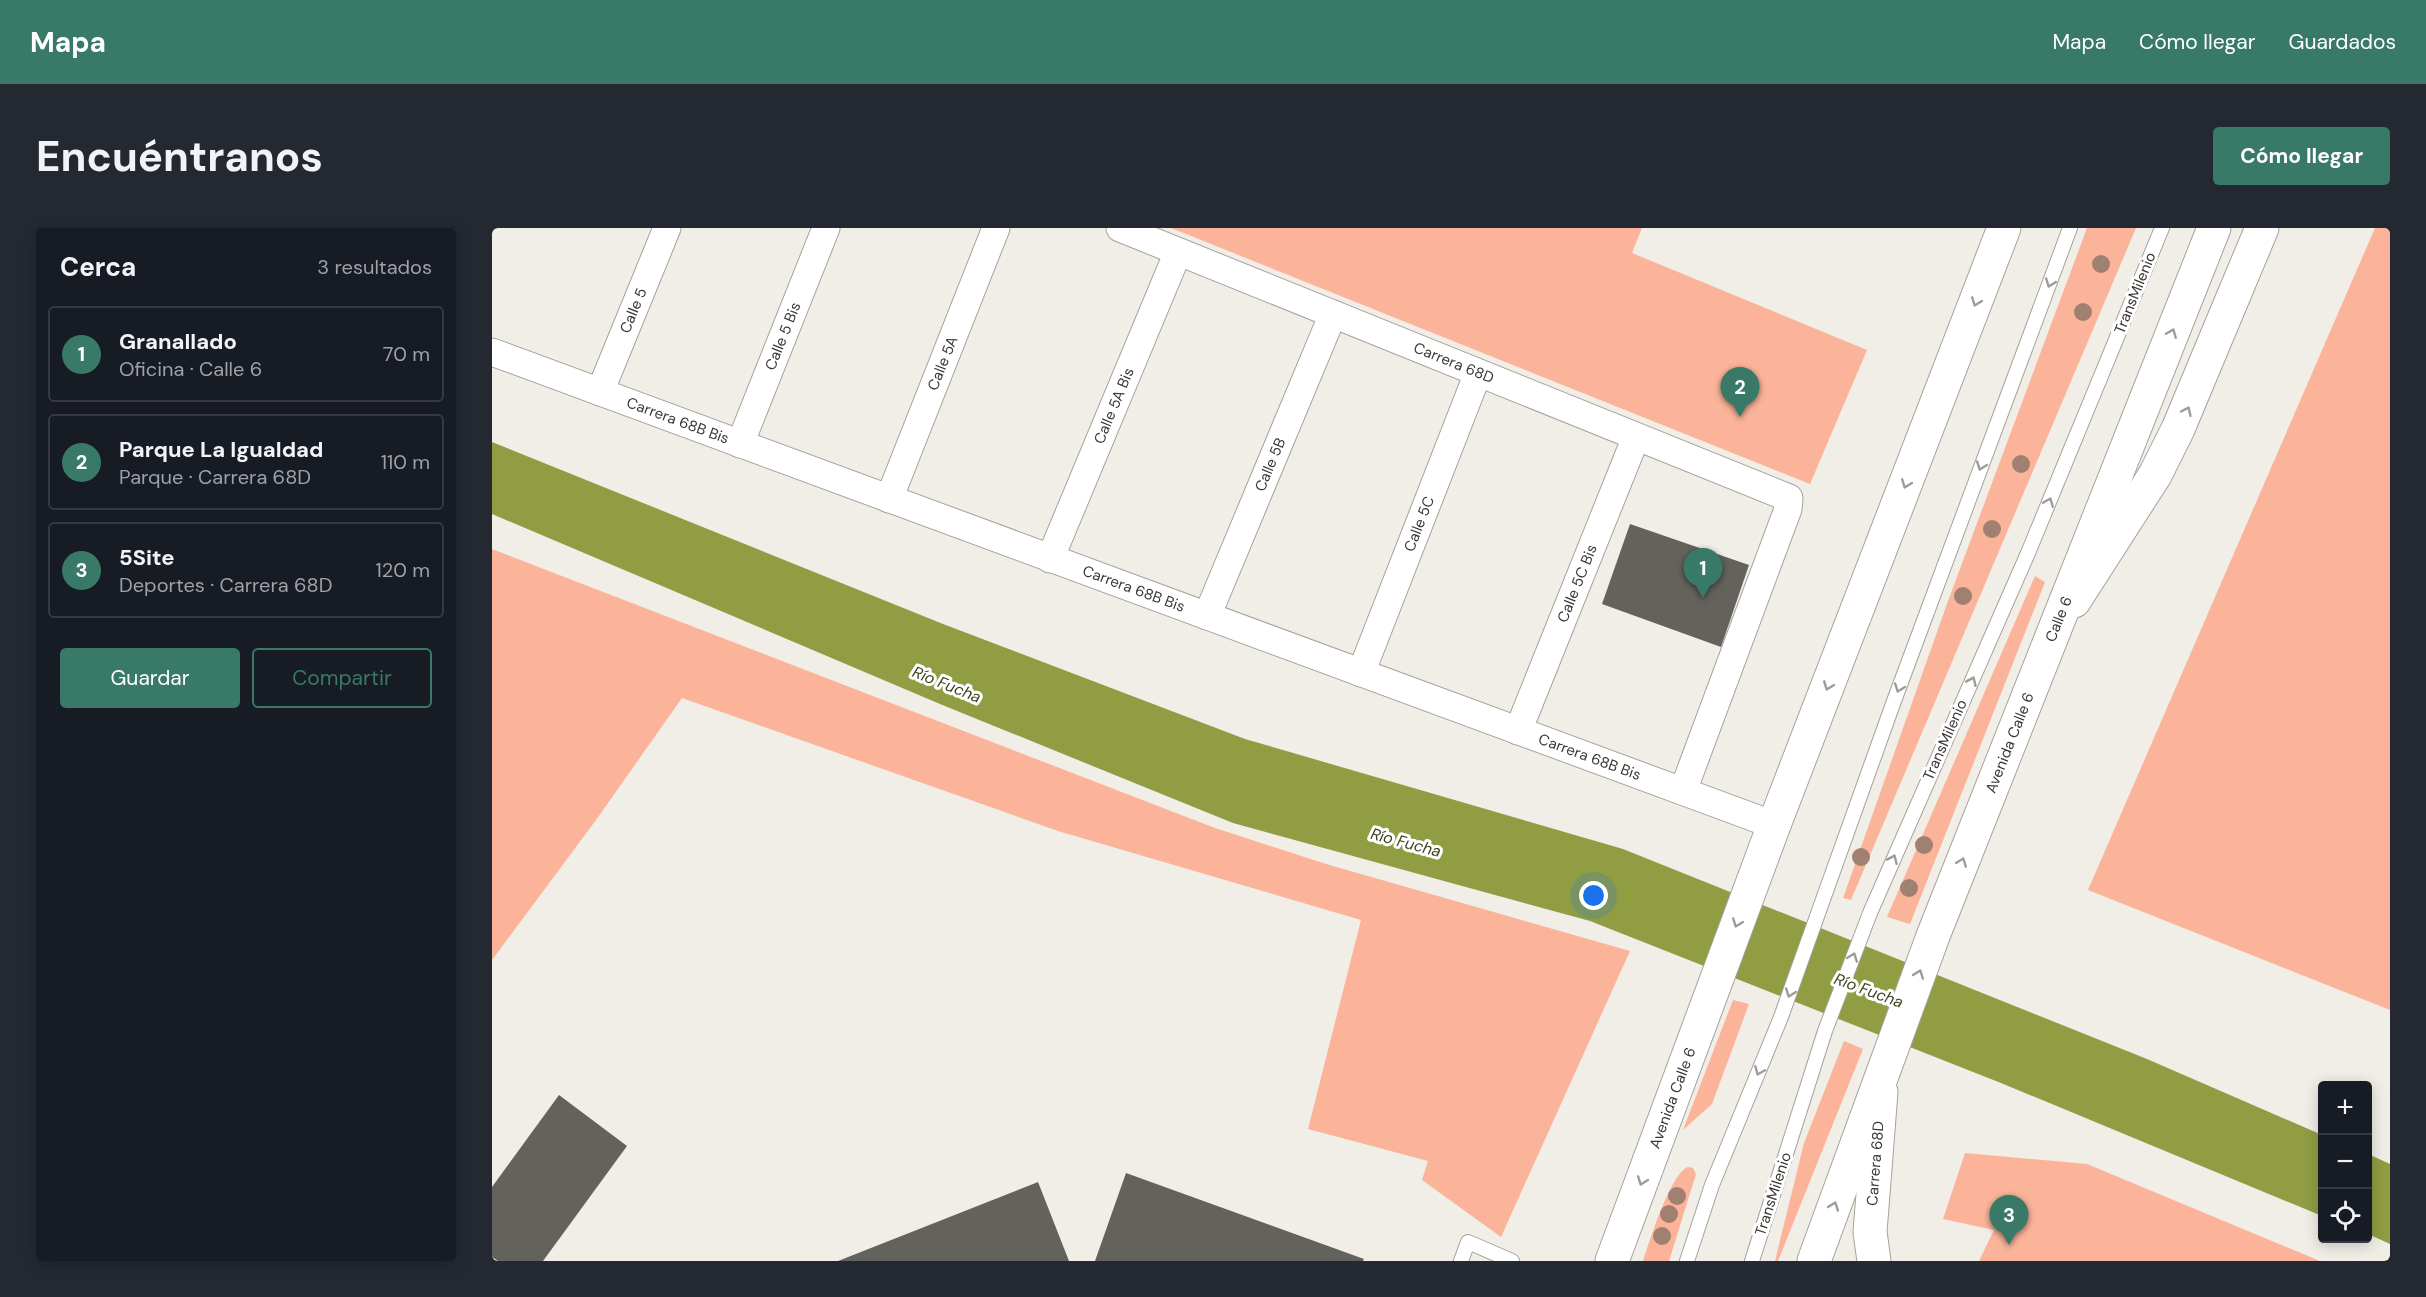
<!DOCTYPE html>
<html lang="es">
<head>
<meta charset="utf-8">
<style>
	body { margin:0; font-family:"DM Sans",sans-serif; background:#242831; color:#f1f3f6 }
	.controls { position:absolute; right:18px; bottom:18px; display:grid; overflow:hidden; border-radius:6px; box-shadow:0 3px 15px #0003 }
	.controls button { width:54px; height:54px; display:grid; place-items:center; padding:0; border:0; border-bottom:2px solid #363941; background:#171b24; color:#f1f3f6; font:30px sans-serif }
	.you { position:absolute; left:1102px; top:668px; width:21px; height:21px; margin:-15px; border:4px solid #fff; border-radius:50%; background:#1a73e8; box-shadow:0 0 0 9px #1a73e833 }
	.badge { display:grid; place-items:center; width:39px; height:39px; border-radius:50%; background:#397967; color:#fff; font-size:20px; font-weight:700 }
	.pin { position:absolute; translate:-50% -50px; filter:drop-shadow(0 2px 3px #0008) }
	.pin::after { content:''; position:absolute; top:32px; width:21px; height:18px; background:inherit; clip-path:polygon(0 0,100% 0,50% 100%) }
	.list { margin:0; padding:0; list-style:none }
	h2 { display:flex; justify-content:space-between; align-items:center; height:78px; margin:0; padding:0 24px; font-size:26px }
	h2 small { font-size:20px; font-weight:400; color:#9ea1a6 }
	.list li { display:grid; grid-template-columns:39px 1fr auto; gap:18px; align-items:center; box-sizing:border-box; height:96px; margin:0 12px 12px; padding:0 12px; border:2px solid #363941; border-radius:6px }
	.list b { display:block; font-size:22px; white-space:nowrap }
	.list p { margin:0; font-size:20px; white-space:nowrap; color:#9ea1a6 }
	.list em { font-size:20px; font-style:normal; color:#9ea1a6 }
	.actions { display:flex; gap:12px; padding:18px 24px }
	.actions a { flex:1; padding:14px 0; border:2px solid #397967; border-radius:6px; text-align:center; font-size:21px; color:#397967 }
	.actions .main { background:#397967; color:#fff }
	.icon { flex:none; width:33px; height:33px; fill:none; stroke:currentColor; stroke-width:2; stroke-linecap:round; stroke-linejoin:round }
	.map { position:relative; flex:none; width:1898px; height:1033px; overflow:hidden; border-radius:6px }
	header { display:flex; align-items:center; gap:36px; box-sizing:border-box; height:84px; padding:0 30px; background:#397967; color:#fff }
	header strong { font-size:28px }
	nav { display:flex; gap:33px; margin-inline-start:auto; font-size:21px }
	.intro { display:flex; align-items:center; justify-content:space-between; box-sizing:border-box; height:144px; padding:0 36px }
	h1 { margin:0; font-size:42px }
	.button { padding:15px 27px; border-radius:6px; background:#397967; color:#fff; font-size:21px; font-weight:700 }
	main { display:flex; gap:36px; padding:0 36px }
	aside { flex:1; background:#171b24; border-radius:6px; box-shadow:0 3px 15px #0003 }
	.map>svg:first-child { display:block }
	.green { fill:#fbb499 }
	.water { fill:#909d43 }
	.building { fill:#63625c }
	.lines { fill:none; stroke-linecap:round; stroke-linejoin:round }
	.service-casing { stroke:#a5a29c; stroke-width:16 }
	.minor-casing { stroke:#a5a29c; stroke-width:29 }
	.tertiary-casing { stroke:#a5a29c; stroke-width:35 }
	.trunk-casing { stroke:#a5a29c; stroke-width:35 }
	.service { stroke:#fff; stroke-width:14 }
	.minor { stroke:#fff; stroke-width:27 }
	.tertiary { stroke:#fff; stroke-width:33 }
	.trunk { stroke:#fff; stroke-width:33 }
	.tree { fill:#a08070 }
	.oneway { stroke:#9c9c9a }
	.labels { text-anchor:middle; stroke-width:6; stroke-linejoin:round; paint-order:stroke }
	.street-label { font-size:15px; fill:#393835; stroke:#fff }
	.water-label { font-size:16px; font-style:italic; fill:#3d431d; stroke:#fff }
</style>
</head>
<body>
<header>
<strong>Mapa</strong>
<nav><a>Mapa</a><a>Cómo llegar</a><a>Guardados</a></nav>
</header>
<div class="intro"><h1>Encuéntranos</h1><a class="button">Cómo llegar</a></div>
<main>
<aside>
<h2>Cerca<small>3 resultados</small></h2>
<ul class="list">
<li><span class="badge">1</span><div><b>Granallado</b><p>Oficina · Calle 6</p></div><em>70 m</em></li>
<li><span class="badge">2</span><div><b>Parque La Igualdad</b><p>Parque · Carrera 68D</p></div><em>110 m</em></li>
<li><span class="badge">3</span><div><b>5Site</b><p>Deportes · Carrera 68D</p></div><em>120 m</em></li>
</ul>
<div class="actions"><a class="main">Guardar</a><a>Compartir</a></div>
</aside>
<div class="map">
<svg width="1898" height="1033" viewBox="0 0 1898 1033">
	<rect width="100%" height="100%" fill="#f1ede7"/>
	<g class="green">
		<polygon points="679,0 1150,0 1140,25 1375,122 1318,256"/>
		<polygon points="1595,0 1644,0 1359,672 1351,670 1456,373"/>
		<polygon points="1883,0 1898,0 1898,782 1596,662"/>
		<polygon points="0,321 723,600 834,636 1138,723 1009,1009 930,952 936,933 816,901 869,692 566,603 190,470 104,592 0,732"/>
		<polygon points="1543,348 1553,354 1418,696 1395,689"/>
		<polygon points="1241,772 1257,776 1220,876 1191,902"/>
		<polygon points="1352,813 1371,821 1286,1033 1283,1033 1312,915"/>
		<polygon points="1473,925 1595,936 1828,1033 1487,1033 1502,1002 1451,991"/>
		<path d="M1196,939L1201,940L1204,946L1177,1033H1151C1158,1013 1178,946 1196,939Z"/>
	</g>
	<g class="water">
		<polygon points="0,214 451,396 753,511 1131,621 1655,831 1830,907 1830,988 1509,855 1098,693 741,595 448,476 0,286"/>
		<polygon points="1876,926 1898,936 1898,1016 1876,1006"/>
	</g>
	<g class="building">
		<polygon points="1138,296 1257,337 1229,419 1110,376"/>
		<polygon points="67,867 135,918 51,1033 6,1033 0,1029 0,959"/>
		<polygon points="634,945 872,1031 871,1033 603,1033"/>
		<polygon points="546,954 577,1033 346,1033"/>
	</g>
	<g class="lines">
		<defs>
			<g id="service">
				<polyline points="969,1033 976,1014 1020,1033"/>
				<polyline points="1195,1033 1220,957 1289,789 1402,473 1578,0"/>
				<polyline points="1260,1033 1333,803 1378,685 1536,325 1670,0"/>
			</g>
			<g id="minor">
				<path id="s1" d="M628,0L1297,270L1296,281L1191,563"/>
				<path id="s2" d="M0,124L1282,597"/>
				<path id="s3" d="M108,164L175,0"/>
				<path id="s4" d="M248,216L334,0"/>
				<path id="s5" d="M397,271L504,0"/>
				<path id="s6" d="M558,331L686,24"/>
				<path id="s7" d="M715,388L841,86"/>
				<path id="s8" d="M869,445L986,145"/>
				<path id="s9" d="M1026,503L1144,209"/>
			</g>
			<g id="tertiary">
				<polyline points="1582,373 1663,247 1686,201 1770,0"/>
				<path id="s10" d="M1382,1033L1378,1004L1389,864"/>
			</g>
			<g id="trunk">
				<path id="s11" d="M1120,1033L1282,597L1512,0"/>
				<path id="s12" d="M1322,1033L1441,708L1722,0"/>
			</g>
		</defs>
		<use href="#service" class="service-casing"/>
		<use href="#minor" class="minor-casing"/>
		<use href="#tertiary" class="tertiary-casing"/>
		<use href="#trunk" class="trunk-casing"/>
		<use href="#service" class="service"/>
		<use href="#minor" class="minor"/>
		<use href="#tertiary" class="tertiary"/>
		<use href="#trunk" class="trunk"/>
	</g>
	<g class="tree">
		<circle cx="1609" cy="36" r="9"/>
		<circle cx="1591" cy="84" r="9"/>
		<circle cx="1529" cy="236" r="9"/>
		<circle cx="1500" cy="301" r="9"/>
		<circle cx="1471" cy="368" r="9"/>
		<circle cx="1432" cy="617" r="9"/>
		<circle cx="1369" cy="629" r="9"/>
		<circle cx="1417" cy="660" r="9"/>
		<circle cx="1185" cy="968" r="9"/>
		<circle cx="1177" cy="986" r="9"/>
		<circle cx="1170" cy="1008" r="9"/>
	</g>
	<defs><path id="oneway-chevron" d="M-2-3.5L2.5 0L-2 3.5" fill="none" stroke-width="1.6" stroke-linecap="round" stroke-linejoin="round" transform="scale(1.5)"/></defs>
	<g class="oneway">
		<use href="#oneway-chevron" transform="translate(1558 55) rotate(110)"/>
		<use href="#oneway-chevron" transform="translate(1484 74) rotate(111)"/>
		<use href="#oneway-chevron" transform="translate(1680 105) rotate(-68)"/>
		<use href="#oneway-chevron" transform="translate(1695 183) rotate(-65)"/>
		<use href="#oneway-chevron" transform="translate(1489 238) rotate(110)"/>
		<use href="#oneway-chevron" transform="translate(1414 256) rotate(111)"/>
		<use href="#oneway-chevron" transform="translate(1557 274) rotate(-68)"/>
		<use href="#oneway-chevron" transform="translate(1480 453) rotate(-66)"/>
		<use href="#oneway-chevron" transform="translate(1336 458) rotate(111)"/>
		<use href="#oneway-chevron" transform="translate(1407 460) rotate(110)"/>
		<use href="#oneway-chevron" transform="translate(1401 631) rotate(-66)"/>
		<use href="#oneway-chevron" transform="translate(1470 634) rotate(-69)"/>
		<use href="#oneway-chevron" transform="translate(1245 695) rotate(111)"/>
		<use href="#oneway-chevron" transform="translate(1361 729) rotate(-69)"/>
		<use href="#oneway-chevron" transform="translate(1427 746) rotate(-70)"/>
		<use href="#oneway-chevron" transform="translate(1298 765) rotate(110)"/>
		<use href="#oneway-chevron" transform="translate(1267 843) rotate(113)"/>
		<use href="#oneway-chevron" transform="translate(1150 953) rotate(110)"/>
		<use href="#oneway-chevron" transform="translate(1342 978) rotate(-70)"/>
	</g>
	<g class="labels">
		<g class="street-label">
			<text transform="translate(1643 65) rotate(-68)" y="5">TransMilenio</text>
			<text dy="5" stroke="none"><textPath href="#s3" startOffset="88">Calle 5</textPath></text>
			<text dy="5" stroke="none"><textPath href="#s4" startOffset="116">Calle 5 Bis</textPath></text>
			<text dy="5" stroke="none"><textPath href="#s1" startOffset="360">Carrera 68D</textPath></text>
			<text dy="5" stroke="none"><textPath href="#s5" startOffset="146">Calle 5A</textPath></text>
			<text dy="5" stroke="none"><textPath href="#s6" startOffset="166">Calle 5A Bis</textPath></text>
			<text dy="5" stroke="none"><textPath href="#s2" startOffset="198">Carrera 68B Bis</textPath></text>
			<text dy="5" stroke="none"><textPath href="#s7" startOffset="164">Calle 5B</textPath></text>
			<text dy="5" stroke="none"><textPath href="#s8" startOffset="160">Calle 5C</textPath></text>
			<text dy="5" stroke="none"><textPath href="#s9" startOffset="159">Calle 5C Bis</textPath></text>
			<text dy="5" stroke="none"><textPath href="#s2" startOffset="684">Carrera 68B Bis</textPath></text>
			<text dy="5" stroke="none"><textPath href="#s12" startOffset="687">Calle 6</textPath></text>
			<text transform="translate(1453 512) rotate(-66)" y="5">TransMilenio</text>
			<text dy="5" stroke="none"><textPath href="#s12" startOffset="554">Avenida Calle 6</textPath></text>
			<text dy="5" stroke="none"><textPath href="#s2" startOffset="1170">Carrera 68B Bis</textPath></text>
			<text dy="5" stroke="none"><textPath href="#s11" startOffset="174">Avenida Calle 6</textPath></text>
			<text dy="5" stroke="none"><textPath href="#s10" startOffset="98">Carrera 68D</textPath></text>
			<text transform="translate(1281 966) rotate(-72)" y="5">TransMilenio</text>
		</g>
		<g class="water-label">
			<text transform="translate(455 456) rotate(22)" y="6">Río Fucha</text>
			<text transform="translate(914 614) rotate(15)" y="6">Río Fucha</text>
			<text transform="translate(1377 762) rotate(20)" y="6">Río Fucha</text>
		</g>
	</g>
</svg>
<div class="controls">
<button>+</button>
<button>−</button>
<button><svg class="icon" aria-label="locate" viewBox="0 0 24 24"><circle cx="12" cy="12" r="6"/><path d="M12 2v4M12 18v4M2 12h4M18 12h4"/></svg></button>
</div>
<div class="you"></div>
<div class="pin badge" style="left:1211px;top:370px">1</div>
<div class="pin badge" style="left:1248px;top:189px">2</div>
<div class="pin badge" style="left:1517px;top:1017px">3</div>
</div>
</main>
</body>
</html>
